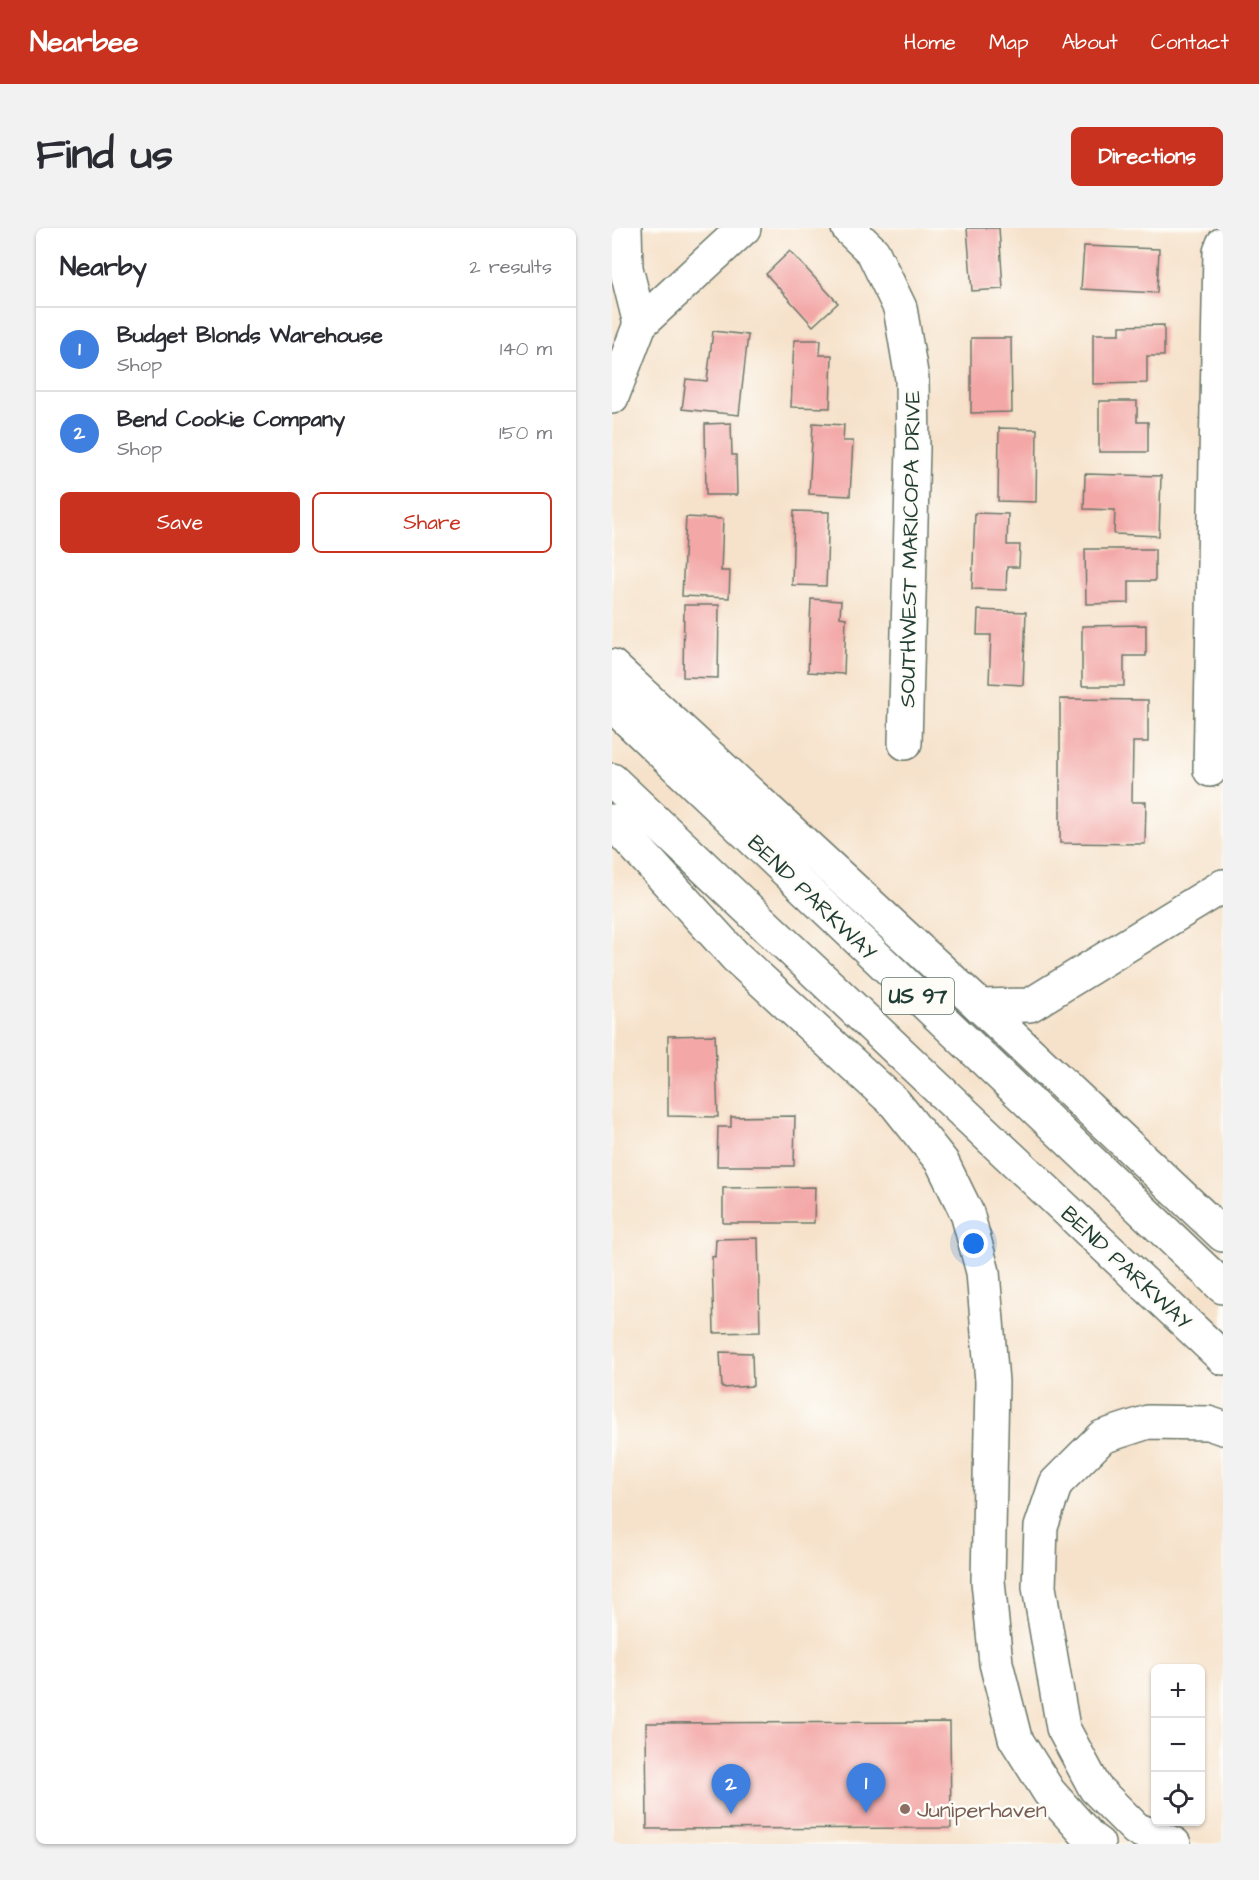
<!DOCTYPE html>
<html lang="en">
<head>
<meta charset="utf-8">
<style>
	body { margin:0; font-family:"Architects Daughter",sans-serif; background:#f2f2f3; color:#2b2b33 }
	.controls { position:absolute; right:18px; bottom:18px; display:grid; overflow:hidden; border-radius:9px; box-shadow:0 2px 4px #0004 }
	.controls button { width:54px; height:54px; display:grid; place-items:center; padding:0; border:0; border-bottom:2px solid #e1e1e2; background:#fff; color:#2b2b33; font:30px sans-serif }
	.you { position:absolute; left:362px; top:1016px; width:21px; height:21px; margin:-15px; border:4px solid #fff; border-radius:50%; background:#1a73e8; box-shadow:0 0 0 9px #1a73e833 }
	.badge { display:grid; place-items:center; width:39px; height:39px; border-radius:50%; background:#c8321e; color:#fff; font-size:20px; font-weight:700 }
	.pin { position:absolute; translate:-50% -50px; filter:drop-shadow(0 2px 3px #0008) }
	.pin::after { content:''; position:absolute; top:32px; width:21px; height:18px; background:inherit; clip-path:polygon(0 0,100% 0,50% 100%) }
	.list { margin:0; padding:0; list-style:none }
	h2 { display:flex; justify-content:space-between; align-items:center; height:78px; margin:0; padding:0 24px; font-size:26px }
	h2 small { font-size:20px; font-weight:400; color:#7c7c81 }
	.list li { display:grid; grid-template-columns:39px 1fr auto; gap:18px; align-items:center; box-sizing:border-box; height:84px; padding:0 24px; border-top:2px solid #e1e1e2 }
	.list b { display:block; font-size:22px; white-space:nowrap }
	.list p { margin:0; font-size:20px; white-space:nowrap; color:#7c7c81 }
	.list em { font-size:20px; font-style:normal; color:#7c7c81 }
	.actions { display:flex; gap:12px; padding:18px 24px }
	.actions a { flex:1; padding:14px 0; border:2px solid #c8321e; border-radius:9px; text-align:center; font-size:21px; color:#c8321e }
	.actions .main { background:#c8321e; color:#fff }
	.icon { flex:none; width:33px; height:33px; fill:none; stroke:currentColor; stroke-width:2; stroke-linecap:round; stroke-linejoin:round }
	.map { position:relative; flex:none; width:611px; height:1616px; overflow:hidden; border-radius:9px }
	header { display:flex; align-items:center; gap:36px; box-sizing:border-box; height:84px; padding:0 30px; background:#c8321e; color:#fff }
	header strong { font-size:28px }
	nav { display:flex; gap:33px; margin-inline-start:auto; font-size:21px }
	.intro { display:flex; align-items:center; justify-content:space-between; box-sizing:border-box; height:144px; padding:0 36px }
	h1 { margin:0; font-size:42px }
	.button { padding:15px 27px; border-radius:9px; background:#c8321e; color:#fff; font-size:21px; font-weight:700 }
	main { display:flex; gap:36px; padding:0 36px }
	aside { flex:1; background:#fff; border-radius:9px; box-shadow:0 2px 4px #0004 }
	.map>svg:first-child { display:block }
	.building { fill:#f3a8a7 }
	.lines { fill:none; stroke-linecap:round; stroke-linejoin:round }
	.minor-casing { stroke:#6a7769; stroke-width:36 }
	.highway-casing { stroke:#6a7769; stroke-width:36 }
	.minor { stroke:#fff; stroke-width:33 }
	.highway { stroke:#fff; stroke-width:33 }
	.education-dot { fill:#8d6e63; stroke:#fdfcf7; stroke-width:2 }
	.labels { text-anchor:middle; stroke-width:5; stroke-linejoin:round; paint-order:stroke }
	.shield { fill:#fdfcf7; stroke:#62766e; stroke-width:1.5 }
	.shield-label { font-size:21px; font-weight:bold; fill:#1f3d34 }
	.street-label { font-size:22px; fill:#1f3d34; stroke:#fdfcf7 }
	.education-label { font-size:22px; fill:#785e54; stroke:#fdfcf7; text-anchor:start }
</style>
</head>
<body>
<header>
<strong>Nearbee</strong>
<nav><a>Home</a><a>Map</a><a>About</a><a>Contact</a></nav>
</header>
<div class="intro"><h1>Find us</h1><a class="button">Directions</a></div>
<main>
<aside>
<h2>Nearby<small>2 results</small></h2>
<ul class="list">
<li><span class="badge" style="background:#3f7fe0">1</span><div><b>Budget Blonds Warehouse</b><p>Shop</p></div><em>140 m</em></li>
<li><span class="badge" style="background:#3f7fe0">2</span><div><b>Bend Cookie Company</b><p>Shop</p></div><em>150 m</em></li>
</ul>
<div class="actions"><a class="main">Save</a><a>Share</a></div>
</aside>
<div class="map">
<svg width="611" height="1616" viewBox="0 0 611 1616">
	<rect width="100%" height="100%" fill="#fdfcf7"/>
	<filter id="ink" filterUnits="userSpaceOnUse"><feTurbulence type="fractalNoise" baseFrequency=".0167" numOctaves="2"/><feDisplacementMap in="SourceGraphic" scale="12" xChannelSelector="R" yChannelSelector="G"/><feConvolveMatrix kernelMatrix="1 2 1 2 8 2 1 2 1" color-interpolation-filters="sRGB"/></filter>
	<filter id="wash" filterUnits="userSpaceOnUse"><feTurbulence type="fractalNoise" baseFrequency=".008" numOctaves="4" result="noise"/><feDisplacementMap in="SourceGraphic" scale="24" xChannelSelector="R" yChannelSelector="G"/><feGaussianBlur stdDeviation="1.35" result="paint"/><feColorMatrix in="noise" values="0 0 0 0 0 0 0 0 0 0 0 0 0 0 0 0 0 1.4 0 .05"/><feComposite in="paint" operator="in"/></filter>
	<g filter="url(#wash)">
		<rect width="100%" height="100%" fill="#f6e2cb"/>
		<g id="blocks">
			<g class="building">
				<polygon points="355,0 387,0 391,61 360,63"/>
				<polygon points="472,18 547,21 545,65 469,61"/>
				<polygon points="178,23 226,75 201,98 154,46"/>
				<polygon points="552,97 552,128 535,128 535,155 481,156 481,106 508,106 508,98"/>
				<polygon points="101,103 136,107 127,187 70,181 74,151 95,153"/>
				<polygon points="359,110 399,110 400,184 359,185"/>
				<polygon points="182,112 209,112 208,127 220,127 218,180 179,179"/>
				<polygon points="487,173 525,173 525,194 536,194 536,224 487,224"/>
				<polygon points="119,195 120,227 124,227 125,267 94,267 93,196"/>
				<polygon points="201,195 232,197 231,213 241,213 238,268 197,266"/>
				<polygon points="387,200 425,201 424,274 386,273"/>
				<polygon points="473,246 549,248 547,308 502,306 503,282 472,281"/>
				<polygon points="182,283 217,284 214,358 180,357"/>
				<polygon points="363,285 396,286 395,317 408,317 407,339 395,339 394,362 360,361"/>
				<polygon points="74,289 111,291 109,343 118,343 117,370 70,368"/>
				<polygon points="473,321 543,321 543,353 517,353 517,375 474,376"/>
				<polygon points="199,371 229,373 228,389 234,390 232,446 196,444"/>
				<polygon points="72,377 107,377 106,450 71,449"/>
				<polygon points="366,382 414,384 411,457 377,455 379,407 365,407"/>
				<polygon points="534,397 534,428 512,428 512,458 470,458 470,398"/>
				<polygon points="448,471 536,472 536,514 521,514 520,574 534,574 533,616 448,615"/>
				<polygon points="103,807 106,889 56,888 56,808"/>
				<polygon points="183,888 182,938 105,938 106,899 119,899 119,889"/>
				<polygon points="203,959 202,995 111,995 111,960"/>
				<polygon points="146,1010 148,1104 102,1105 100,1028 103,1029 104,1011"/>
				<polygon points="108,1124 140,1125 141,1158 110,1160"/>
				<polygon points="338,1494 339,1600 35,1601 34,1495"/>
			</g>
		</g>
	</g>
	<g filter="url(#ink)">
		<use href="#blocks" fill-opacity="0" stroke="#6a7769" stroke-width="1.5"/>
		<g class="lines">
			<defs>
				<g id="minor">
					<polyline points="13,0 14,40 28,96"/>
					<polyline points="236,0 261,24 288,80 300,151 301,220 293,515"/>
					<polyline points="0,169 28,96 132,0"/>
					<polyline points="598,542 608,24 611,16"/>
				</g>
				<g id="highway">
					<polyline points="0,438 368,778 418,777 611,658"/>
					<polyline points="0,477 611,1059"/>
					<polyline points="0,552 611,1130"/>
					<polyline points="0,593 123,728 283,875 330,934 355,985 371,1044 380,1154 376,1353 384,1435 403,1510 437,1564 479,1611 486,1616"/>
					<polyline points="368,778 611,1007"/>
					<polyline points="562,1616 524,1601 483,1560 451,1500 427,1359 429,1299 444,1255 490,1209 536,1194 596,1195 611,1200"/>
				</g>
			</defs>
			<use href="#minor" class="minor-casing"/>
			<use href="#highway" class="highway-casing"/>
			<use href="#minor" class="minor"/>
			<use href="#highway" class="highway"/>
		</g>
	</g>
	<circle class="education-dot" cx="293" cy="1581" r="6"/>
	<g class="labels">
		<rect class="shield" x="270" y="750" width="72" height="36" rx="4.5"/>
		<g class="shield-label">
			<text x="306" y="775">US 97</text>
		</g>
		<g class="street-label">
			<text transform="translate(297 321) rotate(-89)" y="8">SOUTHWEST MARICOPA DRIVE</text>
			<text transform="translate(201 669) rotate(44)" y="8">BEND PARKWAY</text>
			<text transform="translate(515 1039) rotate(43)" y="8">BEND PARKWAY</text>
		</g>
		<g class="education-label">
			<text x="305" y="1589">Juniperhaven</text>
		</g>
	</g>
</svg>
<div class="controls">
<button>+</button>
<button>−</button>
<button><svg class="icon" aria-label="locate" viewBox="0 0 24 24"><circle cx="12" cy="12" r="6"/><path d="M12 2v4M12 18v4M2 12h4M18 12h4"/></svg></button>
</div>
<div class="you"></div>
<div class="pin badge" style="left:254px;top:1585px;background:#3f7fe0">1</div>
<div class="pin badge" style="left:119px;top:1586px;background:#3f7fe0">2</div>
</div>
</main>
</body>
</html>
